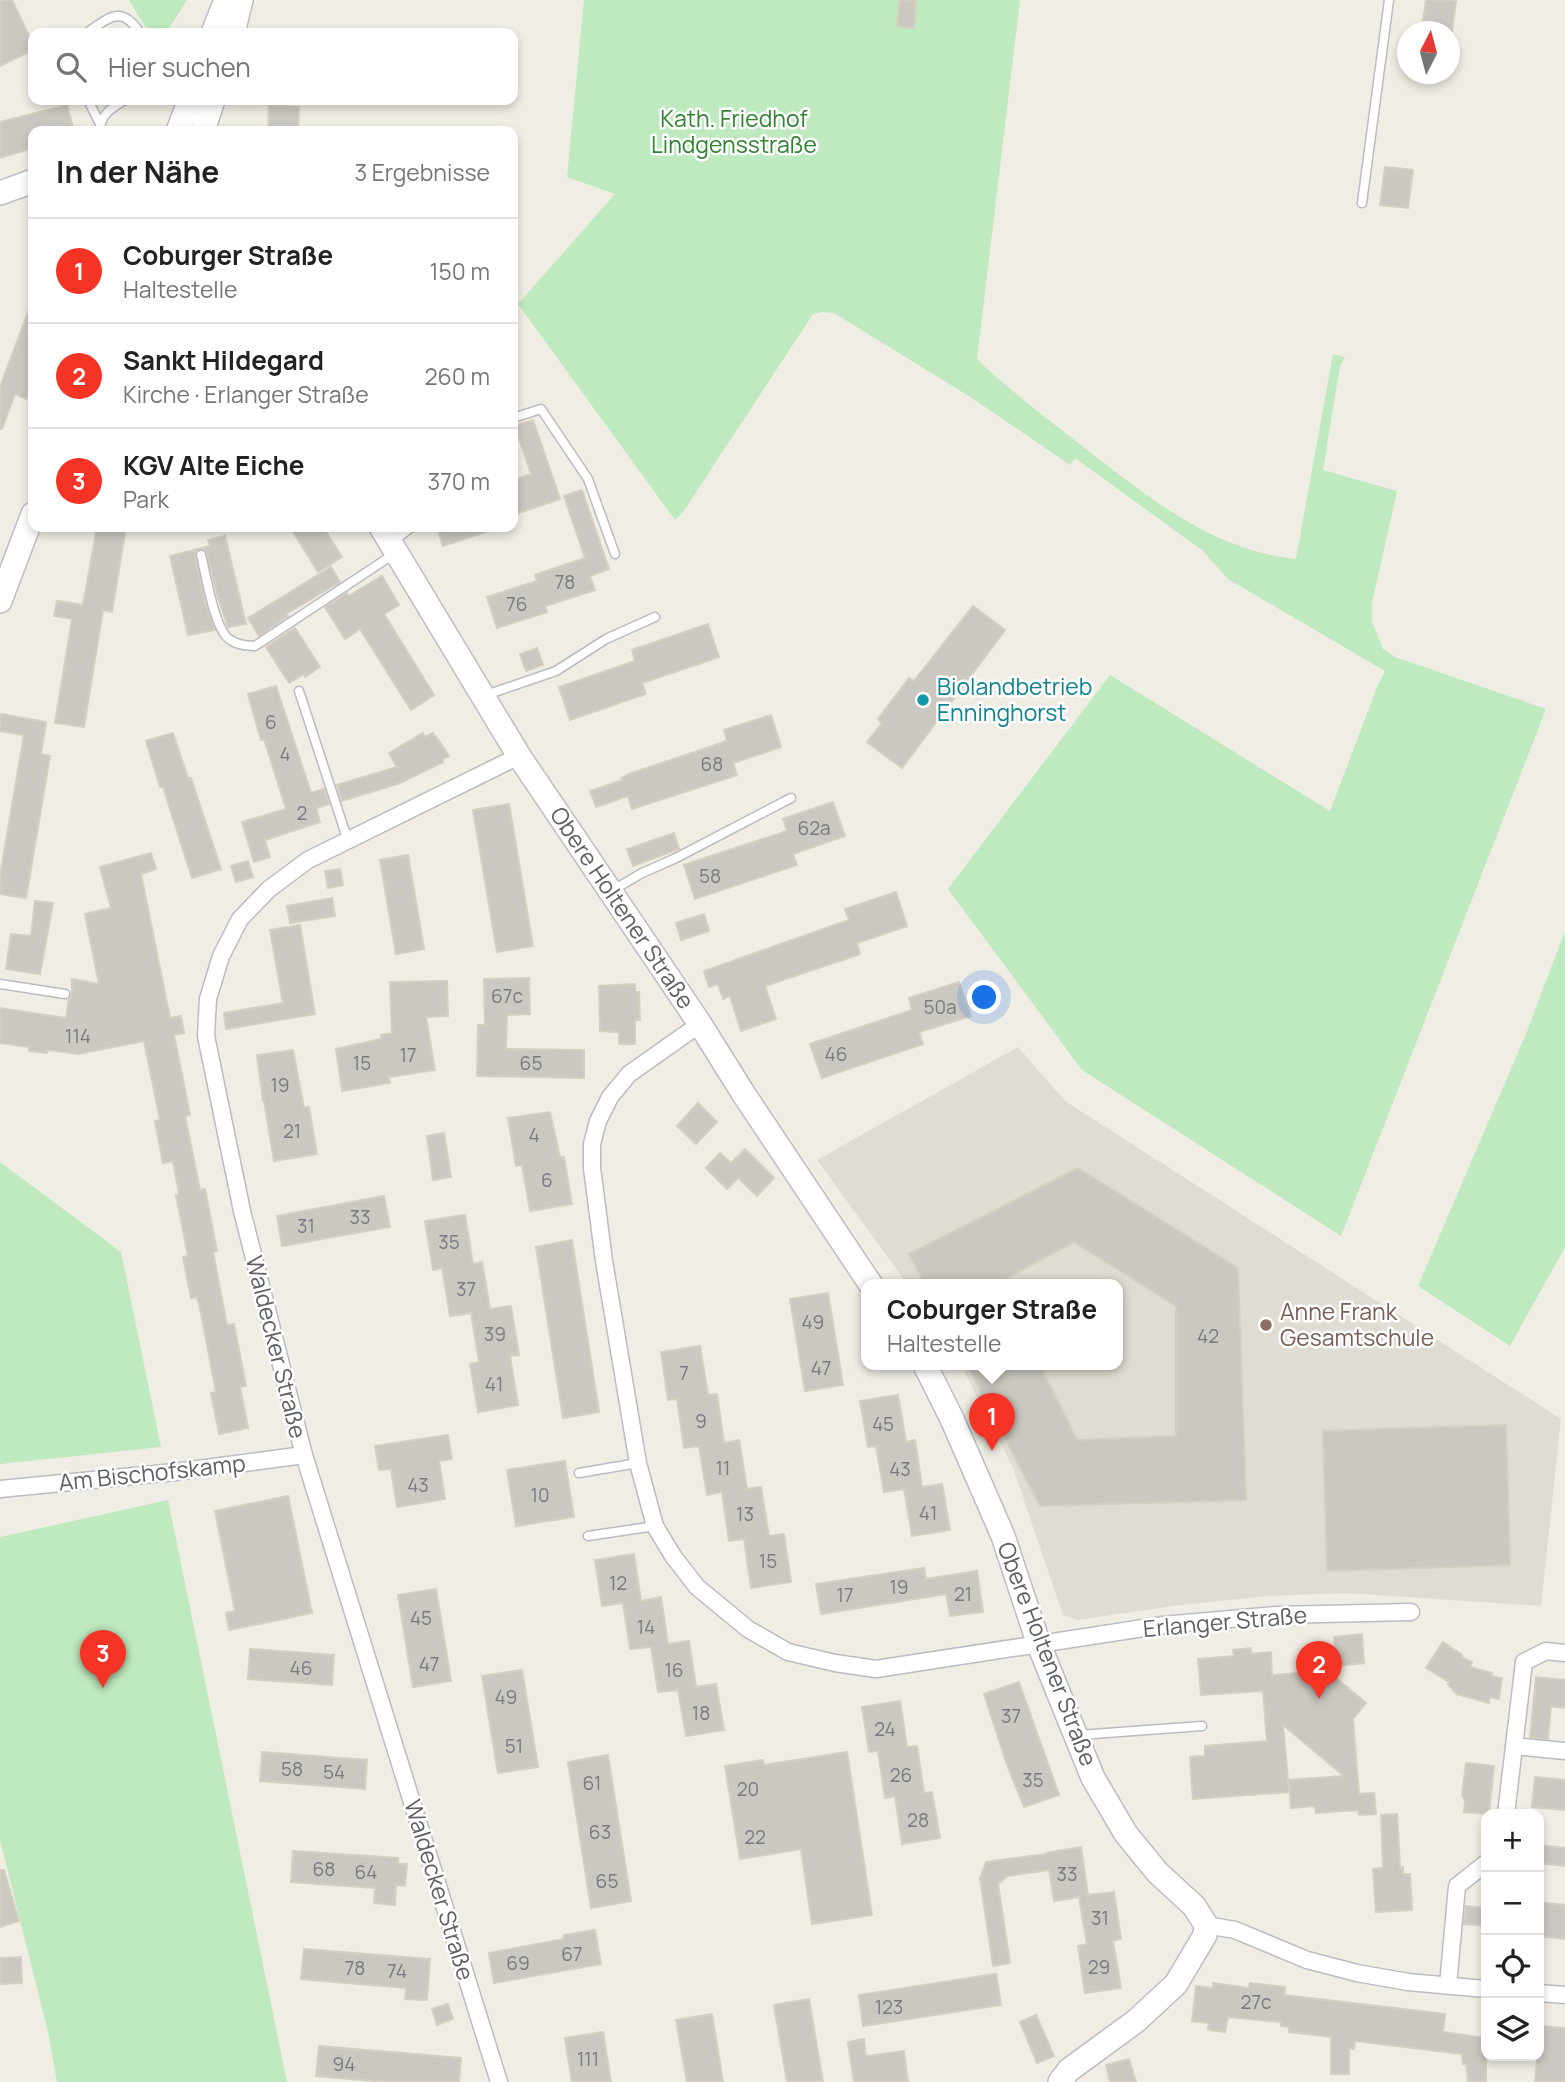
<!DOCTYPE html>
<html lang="de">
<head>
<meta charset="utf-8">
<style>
	body { margin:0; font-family:Manrope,sans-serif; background:#f2f2f2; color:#222 }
	.controls { position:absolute; right:21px; bottom:21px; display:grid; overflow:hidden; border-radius:14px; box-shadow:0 4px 10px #0003 }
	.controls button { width:63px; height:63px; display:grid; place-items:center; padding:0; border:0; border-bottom:2px solid #e0e0e0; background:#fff; color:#222; font:35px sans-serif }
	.compass { position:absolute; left:1397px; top:21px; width:63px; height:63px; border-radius:50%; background:#fff; box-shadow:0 4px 10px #0003; rotate:6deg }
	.you { position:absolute; left:985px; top:998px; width:24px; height:24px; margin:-18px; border:5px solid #fff; border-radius:50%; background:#1a73e8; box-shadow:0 0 0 10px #1a73e833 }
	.badge { display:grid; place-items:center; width:46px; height:46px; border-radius:50%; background:#f53425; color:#fff; font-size:23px; font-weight:700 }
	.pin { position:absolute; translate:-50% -58px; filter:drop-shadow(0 2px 4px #0008) }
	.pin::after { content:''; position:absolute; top:37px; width:24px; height:21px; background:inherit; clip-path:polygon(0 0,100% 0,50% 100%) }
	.popup { position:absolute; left:861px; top:1279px; width:262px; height:91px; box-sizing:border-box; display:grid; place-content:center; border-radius:14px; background:#fff; filter:drop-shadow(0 2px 5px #0005); font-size:23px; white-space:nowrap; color:#767676 }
	.popup b { font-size:26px; color:#222 }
	.popup::after { content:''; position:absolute; left:50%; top:100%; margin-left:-14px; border:14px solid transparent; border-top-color:#fff }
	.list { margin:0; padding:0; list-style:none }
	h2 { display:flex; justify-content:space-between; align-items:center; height:91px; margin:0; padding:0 28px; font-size:30px }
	h2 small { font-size:23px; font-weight:400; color:#767676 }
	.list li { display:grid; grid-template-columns:46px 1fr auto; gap:21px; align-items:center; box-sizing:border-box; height:105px; padding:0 28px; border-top:2px solid #e0e0e0 }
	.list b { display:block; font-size:26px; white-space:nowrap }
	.list p { margin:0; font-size:23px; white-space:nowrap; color:#767676 }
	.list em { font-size:23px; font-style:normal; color:#767676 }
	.icon { flex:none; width:38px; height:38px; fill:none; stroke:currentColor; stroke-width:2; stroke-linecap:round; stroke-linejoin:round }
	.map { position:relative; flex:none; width:1565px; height:2082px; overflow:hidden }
	.search { position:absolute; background:#fff; box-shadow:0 4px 10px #0003; left:28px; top:28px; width:490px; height:77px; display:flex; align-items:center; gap:18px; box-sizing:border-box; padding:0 24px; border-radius:14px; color:#767676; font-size:26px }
	.panel { position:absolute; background:#fff; box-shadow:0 4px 10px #0003; left:28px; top:126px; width:490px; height:406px; border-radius:14px }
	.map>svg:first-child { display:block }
	.education { fill:#e0dcd3 }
	.green { fill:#bfe9bf }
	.building { fill:#cbc8c1; stroke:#d5cfc2; stroke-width:2 }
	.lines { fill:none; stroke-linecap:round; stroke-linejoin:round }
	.lane-casing { stroke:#b9bcc1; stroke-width:11 }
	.street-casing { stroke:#b9bcc1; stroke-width:19 }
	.secondary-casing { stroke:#babdc3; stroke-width:26 }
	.lane { stroke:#fff; stroke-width:8 }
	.street { stroke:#fff; stroke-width:16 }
	.secondary { stroke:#fff; stroke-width:23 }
	.culture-dot { fill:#0f9aa8; stroke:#fff; stroke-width:2.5 }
	.education-dot { fill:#8d6e63; stroke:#fff; stroke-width:2.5 }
	.labels { text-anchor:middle; stroke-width:5; stroke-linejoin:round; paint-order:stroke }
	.number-label { font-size:19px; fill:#787a7d }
	.park-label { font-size:23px; fill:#2e8231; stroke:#fff }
	.culture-label { font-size:23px; fill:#0d838f; stroke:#fff; text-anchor:start }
	.street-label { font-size:23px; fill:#5c6066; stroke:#fff }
	.education-label { font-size:23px; fill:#785e54; stroke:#fff; text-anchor:start }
</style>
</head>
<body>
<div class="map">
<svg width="1565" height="2082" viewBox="0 0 1565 2082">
	<rect width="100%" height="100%" fill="#f0ede4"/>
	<polygon class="education" points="1018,1047 1065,1101 1561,1419 1541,1606 1346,1593 1269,1596 1181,1605 1077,1620 1063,1615 1013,1468 961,1365 1118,1365 1118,1285 908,1285 817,1160"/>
	<g class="green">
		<polygon points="129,0 187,0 166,33 149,33"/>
		<path d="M584,0H1020L977,359C1009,390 1045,417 1081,445C1147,496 1210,550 1296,559L1333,354L1345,357L1340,366L1323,470L1397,491L1372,603V622L1383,649L1395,657L1546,709L1341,1236L1082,1070L948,889L1110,675L1330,811L1378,685L1385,671L1228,579L1202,550L1075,458L1070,465L972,398L834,313L823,312L813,314L683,512L675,520L518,304L615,194L567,177Z"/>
		<polygon points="1565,931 1565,1247 1510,1346 1418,1286 1526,1034"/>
		<polygon points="0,1162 121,1252 161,1447 0,1464"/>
		<polygon points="168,1500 287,2082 57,2082 48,2032 0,1840 0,1537"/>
	</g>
	<g class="building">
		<polygon points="0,0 12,0 33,44 33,50 0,66"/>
		<polygon points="900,0 916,0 914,28 897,26"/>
		<polygon points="1426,0 1456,0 1452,32 1422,28"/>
		<polygon points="67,105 74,131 33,131 33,148 0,158 0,122"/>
		<polygon points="269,106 299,107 298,131 268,131"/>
		<polygon points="1385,167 1413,170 1408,208 1380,205"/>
		<polygon points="31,304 33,304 33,381 26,399 15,394 2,429 0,429 0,387"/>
		<polygon points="533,420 560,499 513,515 513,480 531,474 515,426"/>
		<polygon points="582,490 609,569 590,576 595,590 545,606 547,612 497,628 487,597 537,581 535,575 585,558 564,496"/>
		<polygon points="97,527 126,527 112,612 103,610 84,727 55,723 72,619 54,616 57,601 83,605"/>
		<polygon points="290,527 323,527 342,557 318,572"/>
		<polygon points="437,527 491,527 491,530 443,546"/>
		<polygon points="225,536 246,624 228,627 218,598 207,554 205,550 200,549 196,551 195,556 205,602 215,630 188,635 170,556 210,546 208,540"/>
		<polygon points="331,567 340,582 286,614 288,616 259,636 248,618"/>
		<polygon points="382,576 399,605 384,614 434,695 411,710 360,629 345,639 325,607 347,593 349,596"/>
		<polygon points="973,606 1005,630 902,768 867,742 882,723 878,719 909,678 914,681"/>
		<polygon points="708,624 719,657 642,683 646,694 570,720 559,687 635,661 632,650"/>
		<polygon points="295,628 320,667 305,677 304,674 289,683 266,647"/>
		<polygon points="537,648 543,665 526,671 520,654"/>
		<polygon points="276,686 311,793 324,789 329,804 316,808 320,822 265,840 270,857 254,862 242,822 286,809 264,739 261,740 248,694"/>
		<polygon points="1,714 46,722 41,754 50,756 26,898 0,894 0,876 24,735 0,731"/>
		<polygon points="771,715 781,747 733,763 737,775 632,809 628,796 596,807 590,791 623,780 622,778 629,774 727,741 724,730"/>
		<polygon points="173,733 188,778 191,778 221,869 192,878 163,787 160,787 146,741"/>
		<polygon points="423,733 425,737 433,733 442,745 449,756 442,760 443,762 400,783 342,801 337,785 397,767 389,753"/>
		<polygon points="833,802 845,836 793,854 797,865 695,899 684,865 787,831 783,819"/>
		<polygon points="509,804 533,946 497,952 473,810"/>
		<polygon points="674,833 679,849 633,866 627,849"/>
		<polygon points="151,853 156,869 141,874 170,1018 181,1016 184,1033 174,1035 190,1115 185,1116 200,1190 205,1189 217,1251 213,1252 227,1325 234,1324 246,1386 240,1387 248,1428 219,1434 211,1393 216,1392 201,1313 197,1297 191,1298 183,1257 188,1256 176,1195 179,1194 173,1161 163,1163 155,1121 160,1120 144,1041 78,1054 48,1050 47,1053 29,1051 29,1047 0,1043 0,1008 66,1018 69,999 72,994 72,979 99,984 85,914 111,908 100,867"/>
		<polygon points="408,855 424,949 396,954 380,860"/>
		<polygon points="248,861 253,877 236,882 231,866"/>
		<polygon points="340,869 343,885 328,888 325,871"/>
		<polygon points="896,892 907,926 857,943 860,954 765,986 776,1019 741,1031 730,996 723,999 718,984 709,987 704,971 849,920 845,909"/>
		<polygon points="332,898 335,916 290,923 287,906"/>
		<polygon points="35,901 53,903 40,974 6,969 11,934 31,936"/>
		<polygon points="704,914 709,931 681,940 676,923"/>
		<polygon points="300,925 315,1014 226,1029 224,1013 283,1003 270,930"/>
		<polygon points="529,978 530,1014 507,1015 506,1049 584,1050 584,1078 477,1076 478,1025 485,1025 484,979"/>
		<polygon points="447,981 448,1016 426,1017 435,1070 389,1077 390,1083 342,1091 336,1049 381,1039 381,1035 392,1033 390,982"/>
		<polygon points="959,982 971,1016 919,1032 923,1044 822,1078 810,1044 912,1010 909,998"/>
		<polygon points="635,984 635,992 639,992 640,1020 635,1020 635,1044 619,1044 619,1032 600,1031 599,986"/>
		<polygon points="293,1050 304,1108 309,1107 317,1154 274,1161 264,1101 263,1101 257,1055"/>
		<polygon points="698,1103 717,1122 696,1144 677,1126"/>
		<polygon points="550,1112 560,1157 564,1157 572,1204 530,1211 522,1165 516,1166 508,1118"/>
		<polygon points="444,1133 451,1177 433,1180 427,1136"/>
		<polygon points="745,1149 774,1178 757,1196 738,1178 727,1189 706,1168 720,1153 731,1163"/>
		<polygon points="1078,1168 1238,1268 1246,1500 1040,1506 967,1365 1040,1365 1077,1440 1176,1436 1176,1306 1074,1242 994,1285 925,1285 909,1254"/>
		<polygon points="384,1196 390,1227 282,1246 277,1216"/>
		<polygon points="465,1215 473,1264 482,1262 490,1309 511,1306 519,1355 510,1356 518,1405 478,1412 470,1364 479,1362 471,1313 450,1316 442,1268 433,1270 425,1221"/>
		<polygon points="572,1240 599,1412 563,1418 536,1247"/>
		<polygon points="828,1293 843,1385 805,1391 790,1299"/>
		<polygon points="700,1346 708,1395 717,1394 724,1443 739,1440 747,1489 761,1487 769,1536 784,1534 791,1582 751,1588 744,1539 729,1541 722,1492 707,1495 699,1446 684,1448 677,1399 668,1400 661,1352"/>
		<polygon points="898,1395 906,1442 915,1440 922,1487 942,1484 950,1530 912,1536 904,1489 884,1492 876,1446 868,1447 860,1401"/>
		<polygon points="1506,1425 1510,1565 1327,1571 1323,1431"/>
		<polygon points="448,1435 452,1459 439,1461 445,1499 397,1507 391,1469 379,1470 375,1446"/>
		<polygon points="565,1461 574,1517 516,1526 507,1470"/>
		<polygon points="288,1496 312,1613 229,1630 226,1613 235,1611 215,1511"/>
		<polygon points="634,1554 641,1601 661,1597 668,1644 689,1641 696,1687 716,1684 724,1730 686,1736 678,1690 658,1692 651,1647 630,1649 623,1603 602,1606 595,1560"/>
		<polygon points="924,1568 926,1579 977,1571 983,1612 950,1616 946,1594 821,1614 816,1584"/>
		<polygon points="436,1589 451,1681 413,1687 398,1595"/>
		<polygon points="1362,1634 1364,1663 1336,1666 1334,1637"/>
		<polygon points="1443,1642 1462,1655 1461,1657 1472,1662 1470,1667 1492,1673 1491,1676 1502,1678 1499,1699 1490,1697 1489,1703 1457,1694 1448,1684 1449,1682 1426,1668"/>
		<polygon points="1251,1648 1251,1654 1271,1652 1272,1675 1299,1673 1312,1658 1366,1703 1353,1719 1359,1794 1374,1793 1376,1814 1359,1815 1358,1810 1316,1813 1315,1806 1291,1808 1289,1780 1344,1776 1283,1725 1289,1792 1193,1799 1190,1757 1205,1756 1205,1746 1267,1741 1263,1691 1201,1695 1198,1659 1234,1656 1233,1650"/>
		<polygon points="250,1649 334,1655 332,1685 248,1679"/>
		<polygon points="522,1670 538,1767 498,1773 482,1676"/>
		<polygon points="1536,1677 1565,1680 1565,1708 1551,1706 1548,1739 1530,1737"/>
		<polygon points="1019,1682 1059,1795 1024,1807 1007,1765 984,1694"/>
		<polygon points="900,1701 907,1747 917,1746 924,1793 932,1792 940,1838 902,1844 895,1796 885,1798 878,1751 869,1752 862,1707"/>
		<polygon points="262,1752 367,1760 365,1789 260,1781"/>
		<polygon points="847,1752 872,1915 812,1924 801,1849 740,1859 725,1766 763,1760 764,1765"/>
		<polygon points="608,1755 631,1901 591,1908 568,1762"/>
		<polygon points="1466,1763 1494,1766 1489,1814 1464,1812 1465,1800 1462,1796"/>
		<polygon points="1535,1777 1565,1780 1565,1810 1532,1807"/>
		<polygon points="1397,1814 1400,1867 1403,1867 1403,1874 1410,1874 1412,1910 1376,1912 1373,1869 1383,1868 1381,1815"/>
		<polygon points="1539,1845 1565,1848 1565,1866 1539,1863"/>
		<polygon points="1081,1847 1088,1895 1114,1892 1121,1939 1113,1941 1121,1988 1085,1993 1078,1946 1087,1944 1079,1897 1054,1901 1049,1870 1008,1876 998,1884 1010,1963 993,1966 980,1878 986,1862 1046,1854 1046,1853"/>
		<polygon points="293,1851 398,1858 398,1864 407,1864 405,1886 396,1885 395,1905 374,1903 375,1888 291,1882"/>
		<polygon points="0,1870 4,1870 19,1921 0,1927"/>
		<polygon points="1539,1902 1565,1905 1565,1939 1539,1936"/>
		<polygon points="1466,1906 1486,1908 1486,1926 1464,1924"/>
		<polygon points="595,1930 601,1964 494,1983 489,1953 564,1939 564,1935"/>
		<polygon points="304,1949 430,1959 427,2000 405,1999 406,1988 301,1979"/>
		<polygon points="21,1957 22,1983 0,1984 0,1958"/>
		<polygon points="996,1974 1001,2005 863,2026 859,1995"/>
		<polygon points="1213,1983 1249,1988 1250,1983 1285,1987 1284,1995 1445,2014 1443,2032 1486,2038 1486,2082 1468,2082 1466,2064 1463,2064 1462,2054 1355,2041 1354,2049 1349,2048 1349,2074 1331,2074 1331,2037 1289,2032 1289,2027 1281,2026 1281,2022 1228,2017 1225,2032 1208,2030 1209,2023 1192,2021 1196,1986 1213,1988"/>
		<polygon points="809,1999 823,2082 787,2082 774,2005"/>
		<polygon points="448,2004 453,2019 437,2025 432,2009"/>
		<polygon points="712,2014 723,2082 687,2082 676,2020"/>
		<polygon points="1036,2015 1054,2056 1037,2063 1020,2022"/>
		<polygon points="1540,2026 1565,2028 1565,2082 1535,2082"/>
		<polygon points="603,2032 611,2082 572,2082 565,2038"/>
		<polygon points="864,2039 866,2056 904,2051 908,2082 854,2082 848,2042"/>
		<polygon points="319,2046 461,2058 459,2082 385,2082 316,2076"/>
		<polygon points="1129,2059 1136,2082 1110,2082 1106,2065"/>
	</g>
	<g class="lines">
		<defs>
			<g id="lane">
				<path d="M86,33C109,18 121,4 140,33"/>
				<polyline points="88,100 100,124"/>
				<path d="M100,131C100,114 112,108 125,100"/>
				<polyline points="1362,203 1389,0"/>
				<polyline points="513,418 541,409 588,479 615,554"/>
				<polyline points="393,541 412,527"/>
				<path d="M201,555C206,574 214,628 229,639C237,645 246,646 255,646L394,554"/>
				<polyline points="299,691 348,841"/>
				<polyline points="486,695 556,671 606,639 655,617"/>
				<polyline points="613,890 642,873 676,858 791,798"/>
				<polyline points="0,984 65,994"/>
				<polyline points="579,1473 638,1463"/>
				<polyline points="588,1536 655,1526"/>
				<polyline points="1079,1735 1202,1726"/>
			</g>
			<g id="street">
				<polyline points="700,1024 629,1074 610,1097 598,1121 592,1144 592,1168 604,1261 638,1463 655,1526 673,1556 697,1587 748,1629 788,1652 835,1663 876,1669 1163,1625 1275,1615 1411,1612"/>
				<polyline points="0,1489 175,1472 304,1455"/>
				<polyline points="1514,1746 1565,1751"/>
				<polyline points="1506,1814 1524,1662 1546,1651 1565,1653"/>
				<polyline points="1206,1925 1235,1930 1307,1960 1357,1973 1408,1982 1486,1989"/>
				<polyline points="1448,1985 1457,1886 1486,1863"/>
				<polyline points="1539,1993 1565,1995"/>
				<polyline points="499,2082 304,1455 242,1211 206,1036 208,999 221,956 240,919 269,889 308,860 519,756"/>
			</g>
			<g id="secondary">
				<polyline points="213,33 226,0"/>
				<polyline points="233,33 241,0"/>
				<polyline points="178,131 190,100"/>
				<polyline points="203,131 213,100"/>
				<polyline points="0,193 33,181"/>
				<polyline points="381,527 519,756 700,1024 743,1093 871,1285"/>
				<polyline points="0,601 33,514"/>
				<polyline points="925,1365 952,1419 1003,1536 1039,1645 1093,1778 1126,1834 1158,1873 1194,1906 1206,1925 1205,1935 1176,1984 1136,2021 1069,2070 1060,2082"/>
			</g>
		</defs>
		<use href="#lane" class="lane-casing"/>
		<use href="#street" class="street-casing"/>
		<use href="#secondary" class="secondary-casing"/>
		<use href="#lane" class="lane"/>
		<use href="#street" class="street"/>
		<use href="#secondary" class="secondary"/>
	</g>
	<circle class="culture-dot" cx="923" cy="700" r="7"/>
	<circle class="education-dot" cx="1266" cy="1325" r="7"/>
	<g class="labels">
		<g class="number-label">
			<text x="565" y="589">78</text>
			<text x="517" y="611">76</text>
			<text x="271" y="729">6</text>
			<text x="285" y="761">4</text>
			<text x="712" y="771">68</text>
			<text x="302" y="820">2</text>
			<text x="814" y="835">62a</text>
			<text x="710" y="883">58</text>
			<text x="507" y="1003">67c</text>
			<text x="940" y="1014">50a</text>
			<text x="78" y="1043">114</text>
			<text x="836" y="1061">46</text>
			<text x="408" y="1062">17</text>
			<text x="362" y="1070">15</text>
			<text x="531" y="1070">65</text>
			<text x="280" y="1092">19</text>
			<text x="292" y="1138">21</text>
			<text x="534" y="1142">4</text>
			<text x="547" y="1187">6</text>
			<text x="360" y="1224">33</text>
			<text x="306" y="1233">31</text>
			<text x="449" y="1249">35</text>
			<text x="466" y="1296">37</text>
			<text x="813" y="1329">49</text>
			<text x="495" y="1341">39</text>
			<text x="1208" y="1343">42</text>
			<text x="821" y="1375">47</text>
			<text x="684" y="1380">7</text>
			<text x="494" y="1391">41</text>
			<text x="701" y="1428">9</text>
			<text x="883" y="1431">45</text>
			<text x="723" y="1475">11</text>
			<text x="900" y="1476">43</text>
			<text x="418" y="1492">43</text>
			<text x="540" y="1502">10</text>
			<text x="928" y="1520">41</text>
			<text x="745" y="1521">13</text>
			<text x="768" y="1568">15</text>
			<text x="618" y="1590">12</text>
			<text x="899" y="1594">19</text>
			<text x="963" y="1601">21</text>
			<text x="845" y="1602">17</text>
			<text x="421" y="1625">45</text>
			<text x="646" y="1634">14</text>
			<text x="429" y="1671">47</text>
			<text x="301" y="1675">46</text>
			<text x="674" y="1677">16</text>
			<text x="506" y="1704">49</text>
			<text x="701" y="1720">18</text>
			<text x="1011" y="1723">37</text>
			<text x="885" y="1736">24</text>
			<text x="514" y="1753">51</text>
			<text x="292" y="1776">58</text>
			<text x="334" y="1779">54</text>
			<text x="901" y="1782">26</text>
			<text x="1033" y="1787">35</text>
			<text x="592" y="1790">61</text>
			<text x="748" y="1796">20</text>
			<text x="918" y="1827">28</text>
			<text x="600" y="1839">63</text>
			<text x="755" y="1844">22</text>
			<text x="324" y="1876">68</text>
			<text x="366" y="1879">64</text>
			<text x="1067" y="1881">33</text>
			<text x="607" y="1888">65</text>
			<text x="1100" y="1925">31</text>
			<text x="572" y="1961">67</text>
			<text x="518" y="1970">69</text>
			<text x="1099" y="1974">29</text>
			<text x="355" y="1975">78</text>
			<text x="397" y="1978">74</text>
			<text x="1256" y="2009">27c</text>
			<text x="889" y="2014">123</text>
			<text x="588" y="2066">111</text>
			<text x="344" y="2071">94</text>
		</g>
		<g class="park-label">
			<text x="734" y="127">Kath. Friedhof<tspan x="734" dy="26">Lindgensstraße</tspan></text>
		</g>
		<g class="culture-label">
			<text x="937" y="695">Biolandbetrieb<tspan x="937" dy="26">Enninghorst</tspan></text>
		</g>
		<g class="street-label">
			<text transform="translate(622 908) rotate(56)" y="8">Obere Holtener Straße</text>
			<text transform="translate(276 1347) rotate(76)" y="8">Waldecker Straße</text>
			<text transform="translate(152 1473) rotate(-6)" y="8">Am Bischofskamp</text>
			<text transform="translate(1225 1622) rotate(-5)" y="8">Erlanger Straße</text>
			<text transform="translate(1047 1654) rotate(69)" y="8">Obere Holtener Straße</text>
			<text transform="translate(439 1890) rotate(73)" y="8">Waldecker Straße</text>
		</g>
		<g class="education-label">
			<text x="1280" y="1320">Anne Frank<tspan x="1280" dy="26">Gesamtschule</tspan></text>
		</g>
	</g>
</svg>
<div class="controls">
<button>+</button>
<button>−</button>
<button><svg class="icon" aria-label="locate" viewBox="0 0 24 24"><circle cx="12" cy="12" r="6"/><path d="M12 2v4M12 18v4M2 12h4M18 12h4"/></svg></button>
<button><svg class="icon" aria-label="layers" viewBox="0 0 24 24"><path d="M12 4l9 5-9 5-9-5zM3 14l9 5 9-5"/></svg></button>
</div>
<svg class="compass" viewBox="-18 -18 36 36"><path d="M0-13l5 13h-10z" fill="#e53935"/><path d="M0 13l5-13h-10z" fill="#767676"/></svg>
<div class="you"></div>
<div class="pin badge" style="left:992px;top:1451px">1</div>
<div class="popup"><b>Coburger Straße</b>Haltestelle</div>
<div class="pin badge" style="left:1319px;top:1699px">2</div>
<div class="pin badge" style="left:103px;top:1688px">3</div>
<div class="search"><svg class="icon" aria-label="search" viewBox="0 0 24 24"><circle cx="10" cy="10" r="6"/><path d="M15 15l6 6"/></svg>Hier suchen</div>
<section class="panel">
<h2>In der Nähe<small>3 Ergebnisse</small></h2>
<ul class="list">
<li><span class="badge">1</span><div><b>Coburger Straße</b><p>Haltestelle</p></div><em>150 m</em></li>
<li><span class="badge">2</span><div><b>Sankt Hildegard</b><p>Kirche · Erlanger Straße</p></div><em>260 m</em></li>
<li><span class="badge">3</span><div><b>KGV Alte Eiche</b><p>Park</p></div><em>370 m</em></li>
</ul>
</section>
</div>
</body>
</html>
